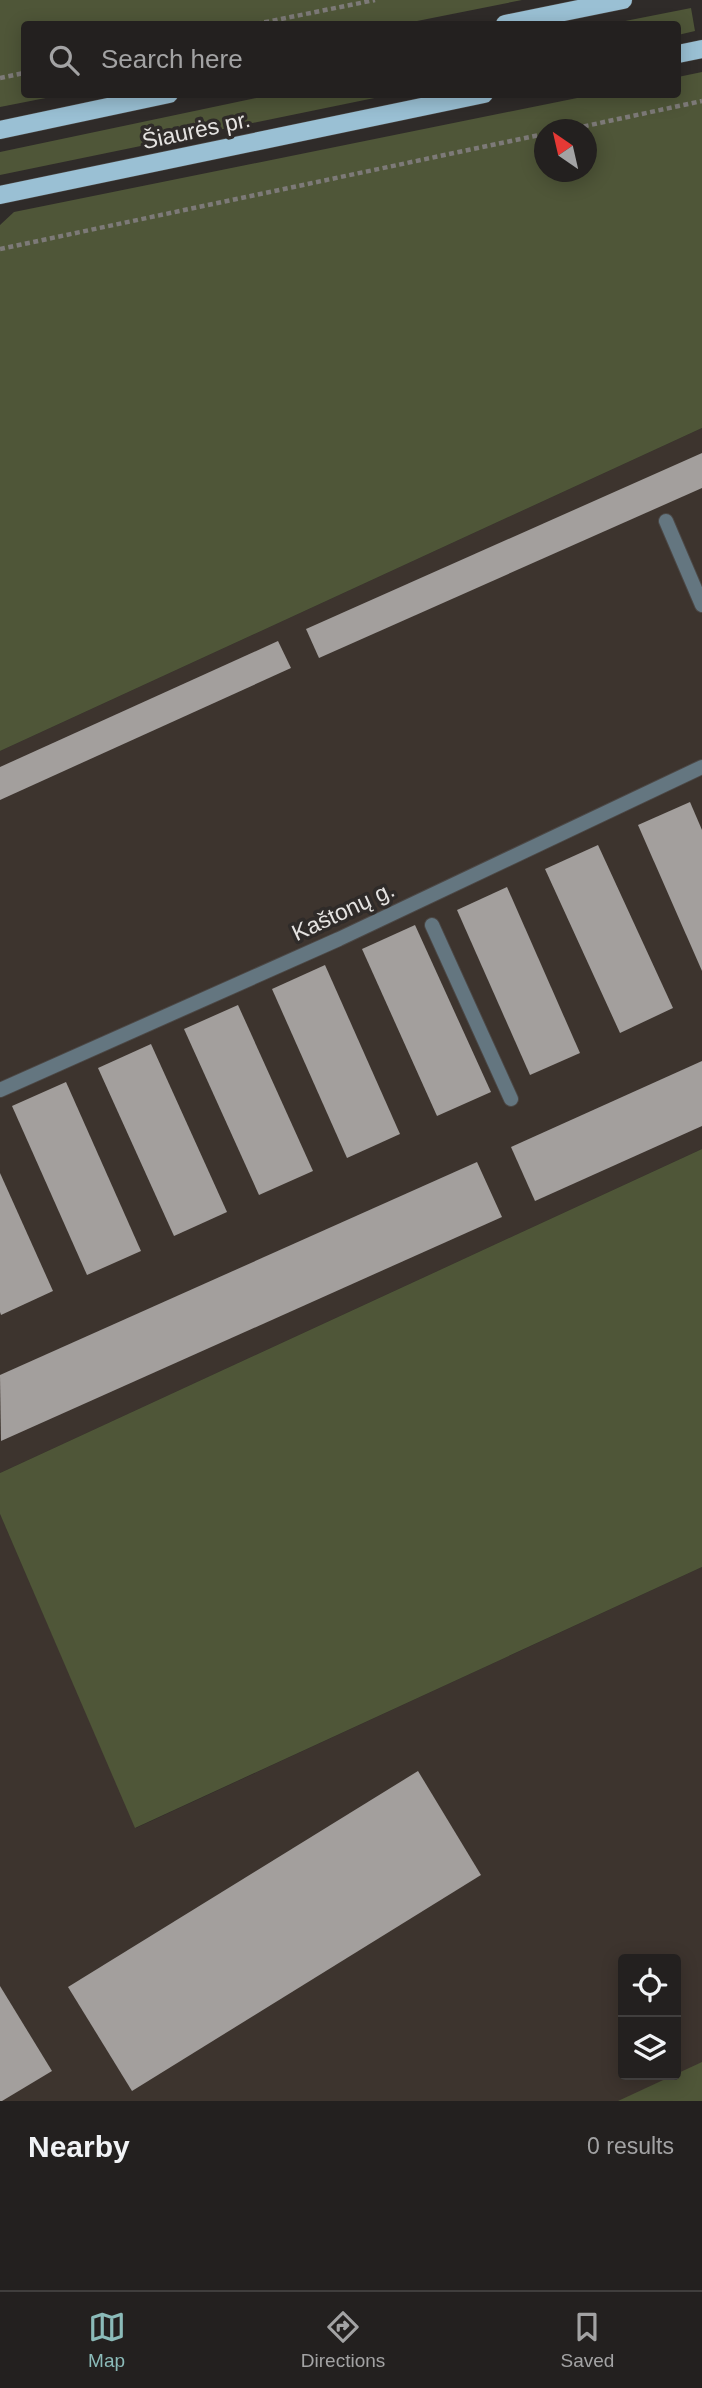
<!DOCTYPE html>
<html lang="en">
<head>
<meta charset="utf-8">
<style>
	body { margin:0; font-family:Arial,sans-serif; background:#2b2828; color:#f1f3f6 }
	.controls { position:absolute; right:21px; bottom:21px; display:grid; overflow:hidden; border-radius:7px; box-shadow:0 4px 18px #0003 }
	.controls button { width:63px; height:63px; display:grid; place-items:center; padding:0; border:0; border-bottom:2px solid #403e3d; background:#23201f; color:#f1f3f6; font:35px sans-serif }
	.compass { position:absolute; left:534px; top:119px; width:63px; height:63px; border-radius:50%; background:#23201f; box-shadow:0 4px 18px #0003; rotate:326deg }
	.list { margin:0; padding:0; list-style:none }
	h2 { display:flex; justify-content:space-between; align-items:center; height:91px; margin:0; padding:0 28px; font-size:30px }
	h2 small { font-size:23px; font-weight:400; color:#a3a3a4 }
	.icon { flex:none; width:38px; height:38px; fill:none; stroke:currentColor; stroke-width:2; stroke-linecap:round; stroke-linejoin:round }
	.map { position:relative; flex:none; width:702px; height:2101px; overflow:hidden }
	.search { position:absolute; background:#23201f; box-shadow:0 4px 18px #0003; left:21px; right:21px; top:21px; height:77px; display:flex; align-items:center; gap:18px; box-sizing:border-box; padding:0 24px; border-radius:7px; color:#a3a3a4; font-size:26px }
	.sheet { height:189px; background:#23201f }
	nav { display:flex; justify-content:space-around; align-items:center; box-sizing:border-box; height:98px; border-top:2px solid #403e3d; background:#23201f; font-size:19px; color:#a3a3a4 }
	nav a { display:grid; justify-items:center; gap:4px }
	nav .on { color:#8bbbb9 }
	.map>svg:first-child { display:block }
	.built { fill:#3d342e; fill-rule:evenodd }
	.green { fill:#4f5638; fill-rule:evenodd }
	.building { fill:#a39f9d }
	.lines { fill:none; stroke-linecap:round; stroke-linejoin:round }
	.lane-casing { stroke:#4c4846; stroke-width:16 }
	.street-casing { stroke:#4c4846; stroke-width:16 }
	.primary-casing { stroke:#4c4846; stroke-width:19 }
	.path { stroke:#7d7a78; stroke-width:4.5; stroke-dasharray:5 3.5; stroke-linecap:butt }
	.lane { stroke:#647680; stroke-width:14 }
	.street { stroke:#647680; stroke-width:14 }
	.primary { stroke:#9ac0d4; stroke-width:18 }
	.labels { text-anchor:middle; stroke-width:7; stroke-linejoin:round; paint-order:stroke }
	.street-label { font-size:23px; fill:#e5e3e1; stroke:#2f2b29 }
</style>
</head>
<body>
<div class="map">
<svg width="702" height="2101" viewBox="0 0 702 2101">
	<rect width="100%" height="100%" fill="#2f2b29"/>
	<g class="built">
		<polygon points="702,428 702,1149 0,1473 0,751"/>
		<path d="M0,1514L136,1828L702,1567V2101H0ZM623,1959H676V2075H623Z"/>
	</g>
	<g class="green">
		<polygon points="0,0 522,0 402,24 24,24 24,94 61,95 0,107"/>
		<polygon points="691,8 695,31 678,35 678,24 610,24"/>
		<path d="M702,72V428L0,751V225L14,212L592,95L678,94V77ZM544,130H586V172H544Z"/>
		<polygon points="275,94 389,95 0,175 0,152"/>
		<polygon points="702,1149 702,1567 135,1828 0,1514 0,1473"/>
		<polygon points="702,2062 702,2101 618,2101"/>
	</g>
	<g class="building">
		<polygon points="702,453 702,488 319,658 306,629"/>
		<polygon points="278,641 291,668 0,800 0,767"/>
		<polygon points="690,802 702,830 702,971 638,825"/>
		<polygon points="598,845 673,1008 620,1033 545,869"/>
		<polygon points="507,887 580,1053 530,1075 457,910"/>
		<polygon points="415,925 491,1092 437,1116 362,949"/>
		<polygon points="325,965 400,1134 347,1158 272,989"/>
		<polygon points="238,1005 313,1171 259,1195 184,1029"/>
		<polygon points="151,1044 227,1212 174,1236 98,1068"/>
		<polygon points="702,1061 702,1126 535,1201 511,1147"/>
		<polygon points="66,1082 141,1251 87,1275 12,1106"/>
		<polygon points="477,1162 502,1217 1,1441 0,1375"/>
		<polygon points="0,1173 53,1291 1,1315 0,1312"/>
		<polygon points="418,1771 481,1875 132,2091 68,1987"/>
		<polygon points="0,1986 52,2071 2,2101 0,2101"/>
	</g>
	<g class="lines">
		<defs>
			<g id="lane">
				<polyline points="666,521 702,605"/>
				<polyline points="432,925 511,1099"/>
			</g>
			<polyline id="street" points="0,1090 339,939 702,767"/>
			<g id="primary">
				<polyline points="505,24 623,0"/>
				<polyline points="678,54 702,49"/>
				<polyline points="0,130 169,94"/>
				<polyline points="0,195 484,94"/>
			</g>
		</defs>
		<use href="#lane" class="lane-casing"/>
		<use href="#street" class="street-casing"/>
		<use href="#primary" class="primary-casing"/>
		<g class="path">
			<polyline points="256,24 375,0"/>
			<polyline points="0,78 24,73"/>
			<polyline points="567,130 702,101"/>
			<polyline points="0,249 544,134"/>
		</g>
		<use href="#lane" class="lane"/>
		<use href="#street" class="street"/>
		<use href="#primary" class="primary"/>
	</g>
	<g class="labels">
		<g class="street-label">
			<text transform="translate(196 130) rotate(-12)" y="8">Šiaurės pr.</text>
			<text transform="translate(343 911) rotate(-25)" y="8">Kaštonų g.</text>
		</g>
	</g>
</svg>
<div class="controls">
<button><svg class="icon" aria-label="locate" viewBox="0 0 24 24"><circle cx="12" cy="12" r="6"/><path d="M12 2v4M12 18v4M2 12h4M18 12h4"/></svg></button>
<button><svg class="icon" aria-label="layers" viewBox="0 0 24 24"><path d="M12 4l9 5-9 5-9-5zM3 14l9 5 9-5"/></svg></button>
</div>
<svg class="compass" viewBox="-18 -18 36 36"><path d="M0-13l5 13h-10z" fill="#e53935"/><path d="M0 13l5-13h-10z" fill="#a3a3a4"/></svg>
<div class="search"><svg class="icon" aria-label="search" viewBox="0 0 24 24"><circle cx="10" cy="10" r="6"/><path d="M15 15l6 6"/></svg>Search here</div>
</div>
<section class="sheet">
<h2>Nearby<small>0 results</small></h2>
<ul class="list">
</ul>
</section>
<nav>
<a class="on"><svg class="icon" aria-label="map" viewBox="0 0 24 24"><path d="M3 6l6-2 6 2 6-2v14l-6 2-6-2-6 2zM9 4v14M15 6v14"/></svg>Map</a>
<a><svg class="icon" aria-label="directions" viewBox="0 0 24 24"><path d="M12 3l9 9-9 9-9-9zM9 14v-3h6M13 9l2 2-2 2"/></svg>Directions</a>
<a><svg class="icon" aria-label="saved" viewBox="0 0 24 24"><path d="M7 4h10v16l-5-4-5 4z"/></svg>Saved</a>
</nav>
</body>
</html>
